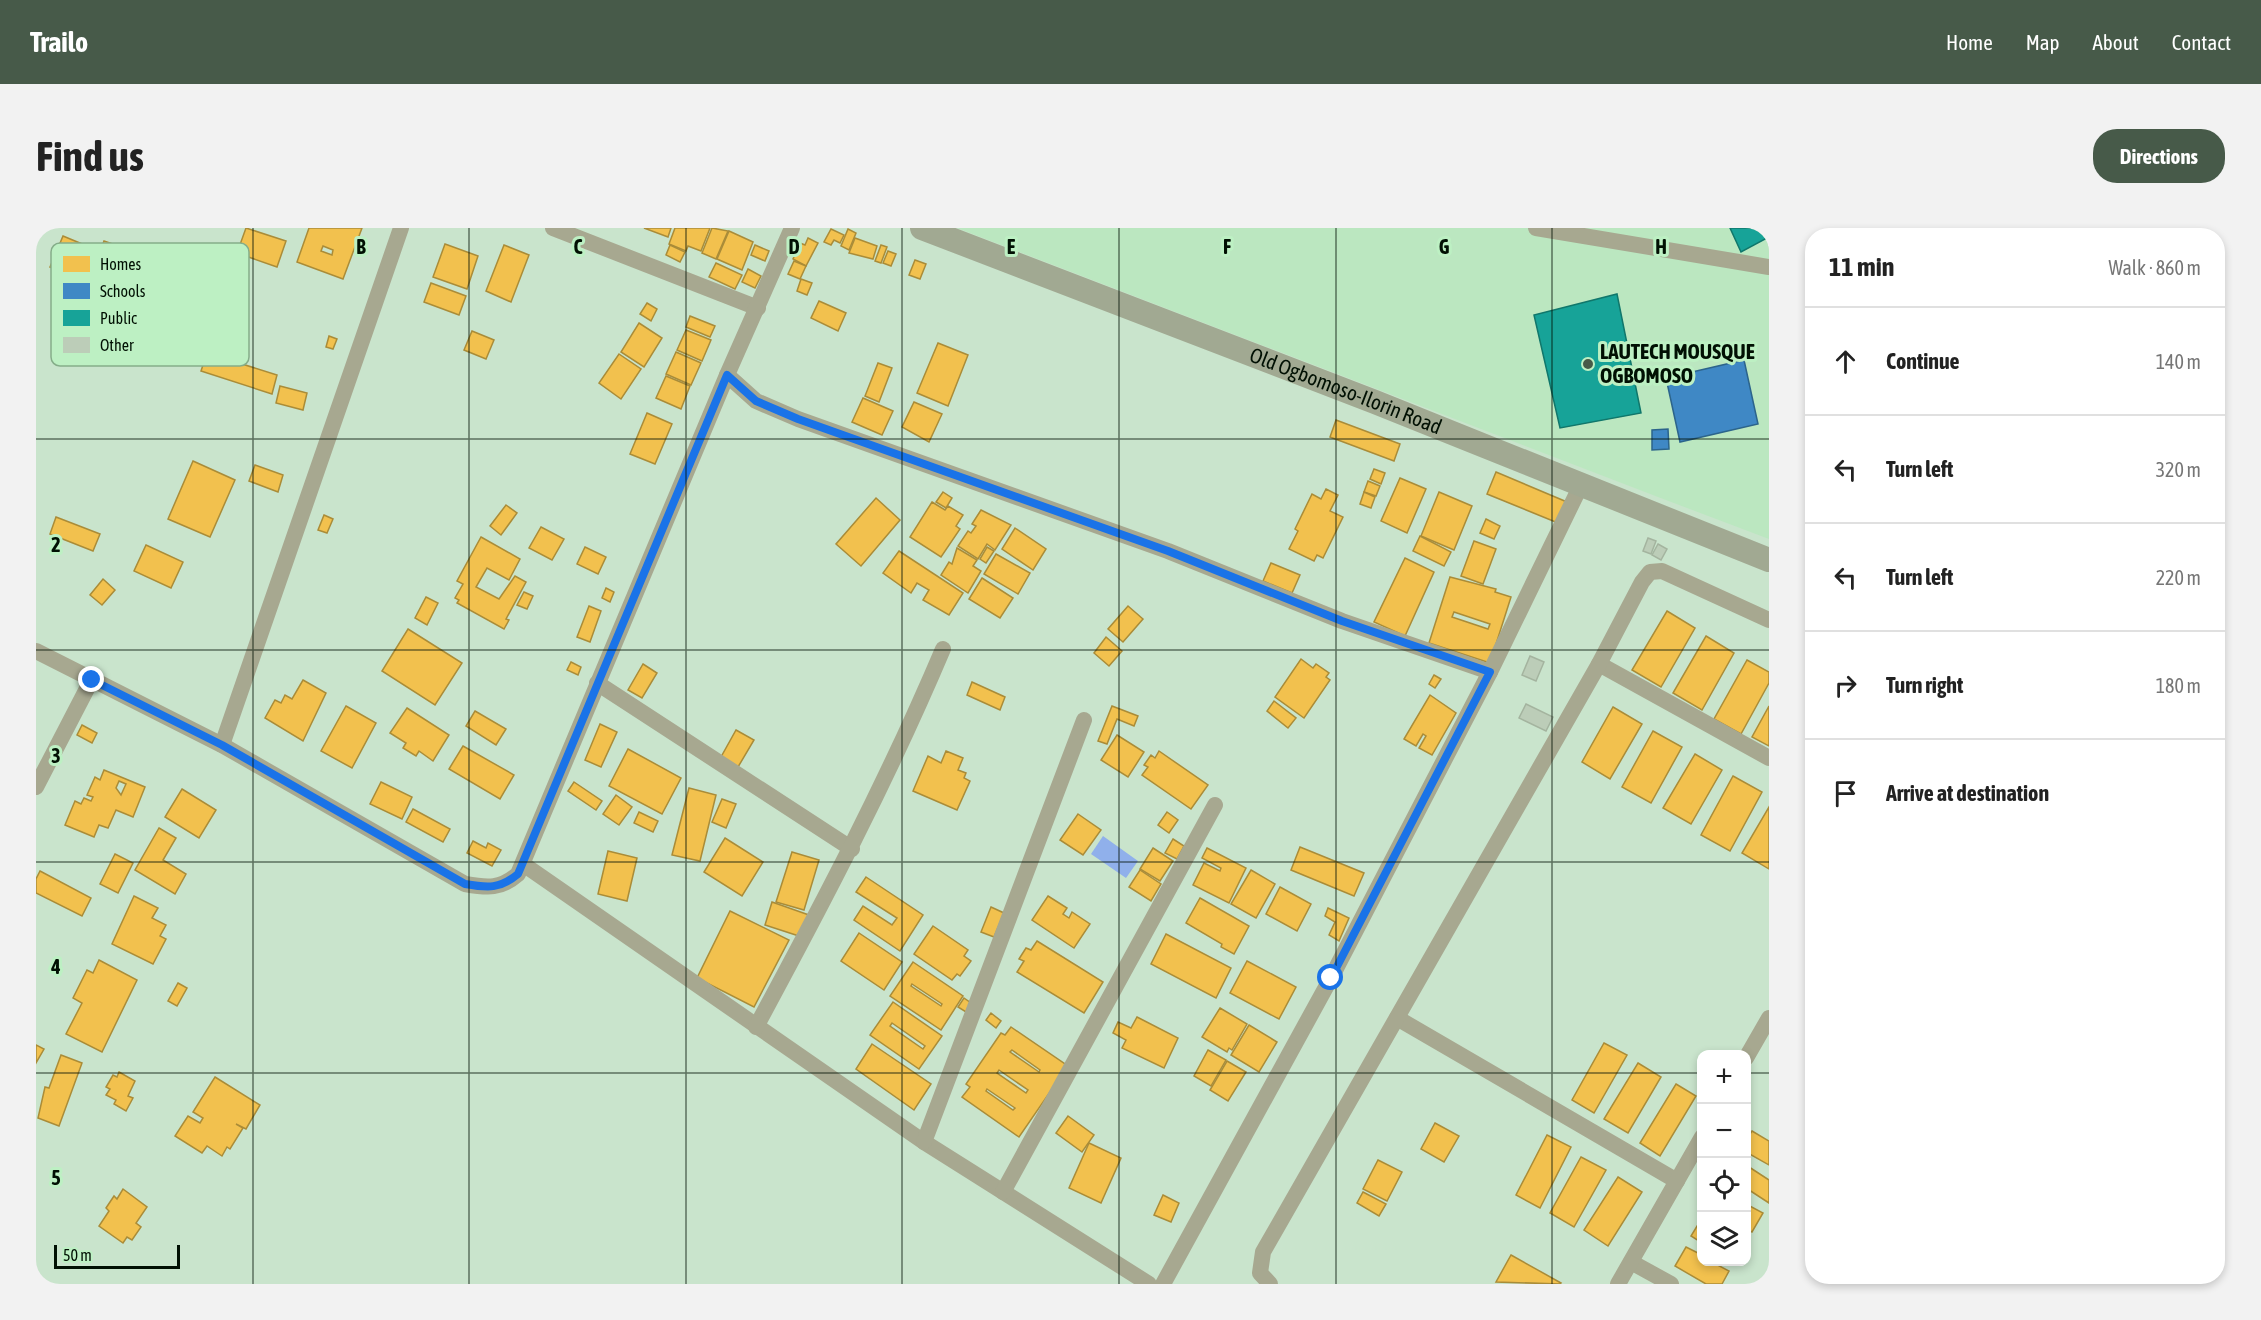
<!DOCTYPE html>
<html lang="en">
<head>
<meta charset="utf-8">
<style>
	body { margin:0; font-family:"Asap Condensed",sans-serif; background:#f2f2f2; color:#222 }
	.controls { position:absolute; right:18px; bottom:18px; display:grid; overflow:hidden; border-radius:12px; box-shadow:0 3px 9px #0003 }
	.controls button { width:54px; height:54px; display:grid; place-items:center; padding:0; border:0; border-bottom:2px solid #e0e0e0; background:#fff; color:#222; font:30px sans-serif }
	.scale { position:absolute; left:18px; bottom:15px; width:126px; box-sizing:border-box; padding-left:6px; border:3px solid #011003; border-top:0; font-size:16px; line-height:21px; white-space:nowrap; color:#011003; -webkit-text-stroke:4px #bdf0c3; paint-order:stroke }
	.stop { position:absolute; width:18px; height:18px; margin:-14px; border:4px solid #1a73e8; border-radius:50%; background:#fff }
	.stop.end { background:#1a73e8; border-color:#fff; box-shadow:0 2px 6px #0008 }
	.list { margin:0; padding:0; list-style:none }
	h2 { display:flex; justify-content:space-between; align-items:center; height:78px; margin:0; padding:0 24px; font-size:26px }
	h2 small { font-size:20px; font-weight:400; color:#767676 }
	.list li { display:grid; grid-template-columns:39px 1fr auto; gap:18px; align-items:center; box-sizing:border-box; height:108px; padding:0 24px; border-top:2px solid #e0e0e0 }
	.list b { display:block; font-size:22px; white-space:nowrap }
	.list em { font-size:20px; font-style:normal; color:#767676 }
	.icon { flex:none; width:33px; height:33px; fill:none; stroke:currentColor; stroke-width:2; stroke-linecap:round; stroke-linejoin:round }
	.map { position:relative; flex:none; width:1733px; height:1056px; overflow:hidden; border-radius:24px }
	header { display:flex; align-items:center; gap:36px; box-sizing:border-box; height:84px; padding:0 30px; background:#475a49; color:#fff }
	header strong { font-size:28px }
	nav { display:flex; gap:33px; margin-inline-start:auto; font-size:21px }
	.intro { display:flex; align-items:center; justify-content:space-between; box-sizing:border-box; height:144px; padding:0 36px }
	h1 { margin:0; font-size:42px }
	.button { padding:15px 27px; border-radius:24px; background:#475a49; color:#fff; font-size:21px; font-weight:700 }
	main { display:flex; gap:36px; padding:0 36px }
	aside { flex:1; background:#fff; border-radius:24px; box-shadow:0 3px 9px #0003 }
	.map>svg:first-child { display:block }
	.built { fill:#bbe7c0 }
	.water { fill:#90b0eb }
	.homes { fill:#f2c14e; stroke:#aa8c38; stroke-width:1.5; fill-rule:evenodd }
	.schools { fill:#3f88c5; stroke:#2c648b; stroke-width:1.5 }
	.public { fill:#17a398; stroke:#10776b; stroke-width:1.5 }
	.building { fill:#bccdb8; stroke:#a4b49f; stroke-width:1.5 }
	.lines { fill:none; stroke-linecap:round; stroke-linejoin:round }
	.minor { stroke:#a7a890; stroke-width:16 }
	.highway { stroke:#a1a992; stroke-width:24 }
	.route { stroke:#1a73e8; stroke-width:8 }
	.grid { fill:none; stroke:#011003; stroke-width:1.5; stroke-opacity:0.55 }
	.poi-dot { fill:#475a49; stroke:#bdf0c3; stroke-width:2 }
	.labels { text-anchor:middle; stroke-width:6; stroke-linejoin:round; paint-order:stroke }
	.poi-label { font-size:21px; font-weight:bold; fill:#011003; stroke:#bdf0c3; text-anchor:start }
	.street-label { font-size:21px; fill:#011003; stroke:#bdf0c3 }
	.key { fill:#bdf0c3; stroke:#85ad89; stroke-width:1.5 }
	.key-label { font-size:16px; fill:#011003 }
	.grid-label { font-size:20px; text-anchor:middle; font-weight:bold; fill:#011003; stroke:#bdf0c3; stroke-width:6; stroke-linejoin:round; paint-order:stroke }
</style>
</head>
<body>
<header>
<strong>Trailo</strong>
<nav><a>Home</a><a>Map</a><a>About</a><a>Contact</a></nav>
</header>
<div class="intro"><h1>Find us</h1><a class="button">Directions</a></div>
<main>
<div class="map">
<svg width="1733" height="1056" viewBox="0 0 1733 1056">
	<rect width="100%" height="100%" fill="#c9e4cc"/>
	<polygon class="built" points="921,0 1733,0 1733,311 1622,269"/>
	<polygon class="water" points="1067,608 1102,633 1090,650 1055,626"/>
	<g class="homes">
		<polygon points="210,0 250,13 241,39 201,25"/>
		<path d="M273,0H326L307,51L261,34ZM287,18L297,22L296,27L285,23Z"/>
		<polygon points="608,0 635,0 632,9"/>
		<polygon points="639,0 674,0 665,23 652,18 650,23 633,16"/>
		<polygon points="676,0 692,3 680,31 666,25"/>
		<polygon points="795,1 808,7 804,15 798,12 795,17 788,14"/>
		<polygon points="812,1 820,5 813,22 805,18"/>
		<polygon points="693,3 717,14 706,42 681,31"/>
		<polygon points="27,8 51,18 39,49 14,39"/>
		<polygon points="772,10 782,15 770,38 757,31 764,15 769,17"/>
		<polygon points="819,10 841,18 837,31 813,25"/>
		<path d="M68,13L131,35L118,73L54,51ZM88,35L99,39L96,46L85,42Z"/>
		<polygon points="409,16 442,28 431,61 397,49"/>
		<polygon points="468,17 493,27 475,74 450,63"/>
		<polygon points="634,17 649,24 644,34 630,27"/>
		<polygon points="719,17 733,23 729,33 715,27"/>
		<polygon points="845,17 851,19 845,35 839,33"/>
		<polygon points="852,23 860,26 855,38 847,35"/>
		<polygon points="879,32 890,36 884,51 873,47"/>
		<polygon points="758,33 770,38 764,51 752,46"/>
		<polygon points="680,35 706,47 699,61 673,49"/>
		<polygon points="712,41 725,48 719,60 706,54"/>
		<polygon points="765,51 776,55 771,67 761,63"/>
		<polygon points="395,55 430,68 423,87 388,74"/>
		<polygon points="783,73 810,85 802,103 775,90"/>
		<polygon points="611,75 621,81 615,93 604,86"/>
		<polygon points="654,88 679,98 674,109 650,99"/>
		<polygon points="603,95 626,110 608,139 585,124"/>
		<polygon points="650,102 675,112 666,133 641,122"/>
		<polygon points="436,103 458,112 450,131 428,122"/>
		<polygon points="293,108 301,111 297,121 290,119"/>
		<polygon points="902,115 932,127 912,178 881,165"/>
		<polygon points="640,124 665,135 655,157 630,146"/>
		<polygon points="171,125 241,147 236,166 165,143"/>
		<polygon points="583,126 605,141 585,171 563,155"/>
		<polygon points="842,135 856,140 843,174 829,168"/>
		<polygon points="630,148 654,158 645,181 620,170"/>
		<polygon points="244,158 271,165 267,182 240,175"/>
		<polygon points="827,170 857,183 846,207 816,194"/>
		<polygon points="878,174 906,186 893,214 866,199"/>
		<polygon points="611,185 636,196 619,236 594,226"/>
		<polygon points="1300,192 1364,216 1358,233 1294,209"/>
		<polygon points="157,233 199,252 174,309 132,291"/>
		<polygon points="219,237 247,247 242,264 213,253"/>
		<polygon points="1338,241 1349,245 1345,256 1334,251"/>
		<polygon points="1460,244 1531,274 1522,295 1451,266"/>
		<polygon points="1364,250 1390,261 1371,305 1345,293"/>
		<polygon points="1332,253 1344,258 1340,268 1328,264"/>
		<polygon points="1290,261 1302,267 1294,283 1307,289 1287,330 1281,327 1278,333 1253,321 1262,303 1259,301 1276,266 1285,271"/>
		<polygon points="907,264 916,270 910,280 900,274"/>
		<polygon points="1328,264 1339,269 1335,280 1324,276"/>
		<polygon points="1403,264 1436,278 1418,322 1385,308"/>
		<polygon points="840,270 864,292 825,338 800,316"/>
		<polygon points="896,274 909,282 912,278 927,287 920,298 924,301 905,329 874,309"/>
		<polygon points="470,277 481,285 465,307 454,298"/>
		<polygon points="945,282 975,297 959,322 951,316 942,331 922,318 932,303 935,305 940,298 936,296"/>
		<polygon points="288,287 297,291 291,305 282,302"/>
		<polygon points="20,289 64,306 57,323 14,306"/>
		<polygon points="1450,291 1464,298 1458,311 1444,305"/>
		<polygon points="505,299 528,311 516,332 493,320"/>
		<polygon points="979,300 1010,321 997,342 966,321"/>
		<polygon points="1384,308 1415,324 1408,338 1377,323"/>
		<polygon points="445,309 484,331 473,352 451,340 440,359 463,371 479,348 490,354 470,391 473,392 468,401 421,375 423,372 419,370 427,356 421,353"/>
		<polygon points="1438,313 1460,321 1447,356 1425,348"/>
		<polygon points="110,317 147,334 135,360 98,343"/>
		<polygon points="549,319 570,329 562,346 541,336"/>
		<polygon points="951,319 958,323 950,335 944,331"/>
		<polygon points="921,320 941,332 937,338 945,343 932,365 905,347 913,334 916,336"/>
		<polygon points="863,323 927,365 913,387 887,372 893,362 881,355 875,365 847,345"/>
		<polygon points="960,326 994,345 982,366 948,346"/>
		<polygon points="1369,330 1398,344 1369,408 1338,394"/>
		<polygon points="1235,335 1264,347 1256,365 1227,353"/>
		<path d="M1414,349L1460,361L1459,364L1475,369L1454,435L1393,415ZM1418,384L1454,396L1452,401L1416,389Z"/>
		<polygon points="946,350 977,370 964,390 933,371"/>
		<polygon points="67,351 79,362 66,377 54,367"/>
		<polygon points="570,360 578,364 574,374 566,370"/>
		<polygon points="488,364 497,368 491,381 481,377"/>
		<polygon points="390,369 402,375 391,397 379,390"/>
		<polygon points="553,378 565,383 554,414 541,409"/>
		<polygon points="1092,378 1107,391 1087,414 1072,401"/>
		<polygon points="1631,383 1659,400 1625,459 1596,442"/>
		<polygon points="372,401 426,435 399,477 346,443"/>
		<polygon points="1670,408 1698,425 1666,482 1637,465"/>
		<polygon points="1070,409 1086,423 1073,438 1058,425"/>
		<polygon points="1265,431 1277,440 1280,436 1293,445 1290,449 1294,452 1268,490 1239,469"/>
		<polygon points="1711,432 1733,444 1733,455 1705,506 1678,491"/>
		<polygon points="535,434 545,439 542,447 531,442"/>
		<polygon points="607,436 621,445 606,470 592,462"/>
		<polygon points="1398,447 1405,451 1399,460 1393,456"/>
		<polygon points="267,452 290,465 267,513 229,490 239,472 245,475 249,467 256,471"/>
		<polygon points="936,454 969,469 964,482 931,467"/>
		<polygon points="1394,467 1420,485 1396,527 1383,520 1390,508 1387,506 1380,518 1368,511"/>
		<polygon points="1238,473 1260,490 1252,500 1231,483"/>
		<polygon points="310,478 340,495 316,540 285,523"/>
		<polygon points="1076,478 1102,488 1098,498 1081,491 1071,516 1062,513"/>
		<polygon points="1733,478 1733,518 1716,509"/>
		<polygon points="1577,479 1606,496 1574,551 1546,534"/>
		<polygon points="371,480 413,507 397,533 383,523 380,528 367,520 370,515 354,505"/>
		<polygon points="439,483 470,501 460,517 430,498"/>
		<polygon points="564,496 581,504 565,539 549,532"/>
		<polygon points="46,497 61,505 56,515 41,507"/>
		<polygon points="700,502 718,512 702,539 685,529"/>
		<polygon points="1617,503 1646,519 1615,575 1586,559"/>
		<polygon points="1081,507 1108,524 1092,549 1065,532"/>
		<polygon points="427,518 478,547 464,571 413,541"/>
		<polygon points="592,521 645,550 626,586 573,558"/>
		<polygon points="910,523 927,530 922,542 930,545 928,550 934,553 921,582 877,563 892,528 905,535"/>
		<polygon points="1123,523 1172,557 1155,581 1106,547 1112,539 1108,537 1115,527 1119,530"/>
		<polygon points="1659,526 1686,542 1655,596 1627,580"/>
		<path d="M68,542L109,559L97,589L80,582L72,600L63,597L58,609L29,597L39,573L45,576L48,570L55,573L57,569L51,567L59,549L64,552ZM83,553L90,556L85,567L80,560Z"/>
		<polygon points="1697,548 1726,564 1694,623 1665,607"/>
		<polygon points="345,554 376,569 366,591 334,576"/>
		<polygon points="538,554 566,573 560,582 532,563"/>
		<polygon points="653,560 680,567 664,633 636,627"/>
		<polygon points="146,561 180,582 163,610 129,589"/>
		<polygon points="580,567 596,579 583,597 567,586"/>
		<polygon points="686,571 700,576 690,600 676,594"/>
		<polygon points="1733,579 1733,641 1706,625"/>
		<polygon points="377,581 414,601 407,614 370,594"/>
		<polygon points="603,584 622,593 617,604 598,595"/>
		<polygon points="1131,584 1142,592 1133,605 1122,597"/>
		<polygon points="1042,586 1065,602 1047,627 1024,612"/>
		<polygon points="123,600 140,610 127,632 150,646 139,666 99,642"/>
		<polygon points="689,610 727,634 706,668 668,644"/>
		<polygon points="1137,611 1148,618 1141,631 1129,625"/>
		<polygon points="437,613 450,620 452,615 465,622 456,638 431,625"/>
		<polygon points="1264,619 1328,645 1318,668 1255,642"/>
		<polygon points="1117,620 1137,633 1124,653 1104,641"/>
		<polygon points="1171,620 1210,640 1193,675 1157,657 1168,635 1184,643 1185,640 1166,630"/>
		<polygon points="572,623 601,630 591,673 562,666"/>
		<polygon points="756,624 783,632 768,682 740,674"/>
		<polygon points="79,626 97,635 82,665 64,656"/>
		<polygon points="1104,642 1125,656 1115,673 1093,659"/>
		<polygon points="1215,642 1239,656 1220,690 1195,676"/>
		<polygon points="4,643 55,670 46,688 0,665 0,651"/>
		<polygon points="830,649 887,687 864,723 818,692 827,678 856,697 861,690 820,664"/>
		<polygon points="1244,659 1275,676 1261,703 1230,686"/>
		<polygon points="98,668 122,680 116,690 130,697 124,708 130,711 117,736 76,716"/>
		<polygon points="1012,668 1031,680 1027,686 1033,690 1036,684 1054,696 1038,720 996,692"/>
		<polygon points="1164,670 1213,698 1198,726 1185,719 1186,716 1150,695"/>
		<polygon points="736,674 773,687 766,709 729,697"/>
		<polygon points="955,679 968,685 958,709 945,704"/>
		<polygon points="1292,680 1313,690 1303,713 1293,707 1299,694 1289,688"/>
		<polygon points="694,683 753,712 718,779 661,750"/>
		<polygon points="897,698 932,722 928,728 935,733 924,748 921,746 916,752 878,726"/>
		<polygon points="823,705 866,734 848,762 805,733"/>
		<polygon points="1130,706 1195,740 1180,770 1115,736"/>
		<polygon points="1001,713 1067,754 1048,785 981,744 988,733 983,731 990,720 995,722"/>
		<polygon points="63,732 101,752 66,824 30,806 46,775 37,770 51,742 57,745"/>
		<polygon points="1211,733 1260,759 1243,791 1194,765"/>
		<path d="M877,734L927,768L905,802L854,768ZM876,756L906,776L905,778L875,758Z"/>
		<polygon points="142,755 151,760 141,778 132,773"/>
		<polygon points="928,770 935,775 930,784 922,779"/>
		<path d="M857,774L906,808L883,841L834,807ZM856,795L889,818L887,821L854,798Z"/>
		<polygon points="1184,780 1211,796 1196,822 1193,820 1191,824 1166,809"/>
		<polygon points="955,785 965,793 960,800 950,792"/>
		<polygon points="1101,789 1142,810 1128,840 1086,820 1090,812 1077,805 1082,794 1095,800"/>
		<polygon points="1213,797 1241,814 1223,844 1195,827"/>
		<path d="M975,799L1032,838L983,909L926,869L934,859L930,856L965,805L969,807ZM976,822L1004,842L1003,844L974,824ZM963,842L992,862L990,865L961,845ZM951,861L979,880L977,882L950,863Z"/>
		<polygon points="1568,815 1591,827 1558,885 1536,872"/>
		<polygon points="836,816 895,856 878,882 820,841"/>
		<polygon points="0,817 8,821 0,835"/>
		<polygon points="1172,822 1190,832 1175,858 1158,848"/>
		<polygon points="25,827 46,835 23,898 2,890 9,859 13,860"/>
		<polygon points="1191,833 1210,844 1192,873 1174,862"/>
		<polygon points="1602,835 1625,849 1592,905 1568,891"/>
		<polygon points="83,844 99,853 92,868 97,870 90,883 78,876 80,872 70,867 74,861 70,859 77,847 81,849"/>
		<polygon points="179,849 224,877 210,901 200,896 207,900 194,921 191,919 186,928 171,918 166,925 139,908 152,888 164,895 167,890 157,884"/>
		<polygon points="1640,856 1660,868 1624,928 1604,915"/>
		<polygon points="1032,888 1058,907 1046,924 1020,905"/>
		<polygon points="1399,895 1423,908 1408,934 1385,921"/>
		<polygon points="1716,903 1733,913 1733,937 1710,924 1710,912"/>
		<polygon points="1511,907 1535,919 1504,980 1480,967"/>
		<polygon points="1053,915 1085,930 1065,975 1033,960"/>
		<polygon points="1545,929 1570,942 1538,999 1514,985"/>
		<polygon points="1342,932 1366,944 1351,973 1327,961"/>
		<polygon points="1710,937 1733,952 1733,975 1710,960"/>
		<polygon points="1582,949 1606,964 1572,1018 1548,1002"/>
		<polygon points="87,961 111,979 100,995 105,999 96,1012 91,1009 87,1015 63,998 73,983 70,980 78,968 81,971"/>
		<polygon points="1327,964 1350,976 1343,988 1321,975"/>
		<polygon points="1127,967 1143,975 1135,994 1118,987"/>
		<polygon points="1710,976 1727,985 1716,1004 1710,1001"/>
		<polygon points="1666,990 1666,1015 1655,1008"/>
		<polygon points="1650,1019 1666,1027 1666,1034 1676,1034 1693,1043 1686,1056 1670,1056 1639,1038"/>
		<polygon points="1475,1027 1525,1055 1524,1056 1460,1054"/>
	</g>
	<g class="schools">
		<polygon points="1708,132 1722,196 1644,214 1630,150"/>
		<polygon points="1632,201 1633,221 1616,222 1616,202"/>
	</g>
	<g class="public">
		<polygon points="1694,0 1733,0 1733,9 1705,24"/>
		<polygon points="1581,66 1605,185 1524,200 1498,87"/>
	</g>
	<g class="building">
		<polygon points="1612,310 1620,313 1615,326 1607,323"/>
		<polygon points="1622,316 1631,321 1625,332 1616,327"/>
		<polygon points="1494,428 1508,434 1500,453 1486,447"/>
		<polygon points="1490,476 1517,489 1510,503 1483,490"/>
	</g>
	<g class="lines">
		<g class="minor">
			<polyline points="517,0 722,80"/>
			<polyline points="1500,0 1733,39"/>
			<polyline points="691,147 720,173 762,191 1132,323 1306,393 1454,444"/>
			<path d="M0,423L186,517L429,656C452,660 465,661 482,646L691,147L756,0"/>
			<polyline points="1563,436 1733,530"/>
			<polyline points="561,455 816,621"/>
			<polyline points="186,517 365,0"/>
			<polyline points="0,559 56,451"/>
			<polyline points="487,636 888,914 1113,1056"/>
			<polyline points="1361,790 1641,953"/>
			<path d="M720,799C787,675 852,551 907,421"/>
			<polyline points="1710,830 1733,790"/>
			<polyline points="888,914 1048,492"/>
			<polyline points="967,964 1179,577"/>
			<polyline points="1595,1034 1635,1056"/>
			<polyline points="1127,1056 1295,750 1454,444 1545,257"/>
			<polyline points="1234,1056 1224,1045 1227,1024 1563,436 1606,354 1614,344 1626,343 1733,392"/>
			<polyline points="1582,1056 1666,909"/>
		</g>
		<path class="highway" id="s1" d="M886,0L1339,174L1733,332"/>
	</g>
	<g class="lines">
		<path class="route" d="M56,452L186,517L429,656C452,660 464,661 482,646L691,147L720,173L762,191L1132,323L1306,393L1454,444L1295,750"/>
	</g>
	<path class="grid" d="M217,0V1056M433,0V1056M650,0V1056M866,0V1056M1083,0V1056M1300,0V1056M1516,0V1056M0,211H1733M0,422H1733M0,634H1733M0,845H1666M1710,845H1733"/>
	<circle class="poi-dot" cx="1552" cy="136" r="6"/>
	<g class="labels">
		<g class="poi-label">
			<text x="1564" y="131">LAUTECH MOUSQUE<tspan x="1564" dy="24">OGBOMOSO</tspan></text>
		</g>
		<g class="street-label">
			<text dy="7" stroke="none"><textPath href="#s1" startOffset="454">Old Ogbomoso-Ilorin Road</textPath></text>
		</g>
	</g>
	<rect x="15" y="15" width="198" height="123" rx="9" class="key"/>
	<rect x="27" y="28" width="27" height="16" fill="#f2c14e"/>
	<rect x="27" y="55" width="27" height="16" fill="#3f88c5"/>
	<rect x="27" y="82" width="27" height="16" fill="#17a398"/>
	<rect x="27" y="109" width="27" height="16" fill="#bccdb8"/>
	<g class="key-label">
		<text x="64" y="42">Homes</text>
		<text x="64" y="69">Schools</text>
		<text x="64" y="96">Public</text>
		<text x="64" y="123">Other</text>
	</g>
	<g class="grid-label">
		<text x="325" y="26">B</text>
		<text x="542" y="26">C</text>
		<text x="758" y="26">D</text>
		<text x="975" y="26">E</text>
		<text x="1191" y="26">F</text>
		<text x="1408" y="26">G</text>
		<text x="1625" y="26">H</text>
		<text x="20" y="324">2</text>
		<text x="20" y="535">3</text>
		<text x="20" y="746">4</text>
		<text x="20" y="957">5</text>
	</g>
</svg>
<div class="controls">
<button>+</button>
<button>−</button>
<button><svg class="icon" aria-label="locate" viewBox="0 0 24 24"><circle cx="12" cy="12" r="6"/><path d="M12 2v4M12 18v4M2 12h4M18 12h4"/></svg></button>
<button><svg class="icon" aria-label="layers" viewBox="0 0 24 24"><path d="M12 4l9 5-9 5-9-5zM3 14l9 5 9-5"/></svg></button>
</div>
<div class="scale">50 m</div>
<div class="stop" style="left:1295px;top:750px"></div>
<div class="stop end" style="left:56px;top:452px"></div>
</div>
<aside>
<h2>11 min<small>Walk · 860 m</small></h2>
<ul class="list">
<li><svg class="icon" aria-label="ahead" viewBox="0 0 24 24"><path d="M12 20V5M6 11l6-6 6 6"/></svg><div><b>Continue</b></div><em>140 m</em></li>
<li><svg class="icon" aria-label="left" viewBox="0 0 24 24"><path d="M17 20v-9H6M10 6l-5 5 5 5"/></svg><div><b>Turn left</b></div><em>320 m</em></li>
<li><svg class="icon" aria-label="left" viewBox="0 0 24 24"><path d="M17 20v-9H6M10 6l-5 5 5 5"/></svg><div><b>Turn left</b></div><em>220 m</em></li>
<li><svg class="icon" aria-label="right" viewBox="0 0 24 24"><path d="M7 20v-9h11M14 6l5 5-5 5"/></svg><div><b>Turn right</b></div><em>180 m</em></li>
<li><svg class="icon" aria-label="arrive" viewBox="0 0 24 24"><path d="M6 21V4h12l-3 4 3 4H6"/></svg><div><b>Arrive at destination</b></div></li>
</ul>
</aside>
</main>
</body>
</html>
